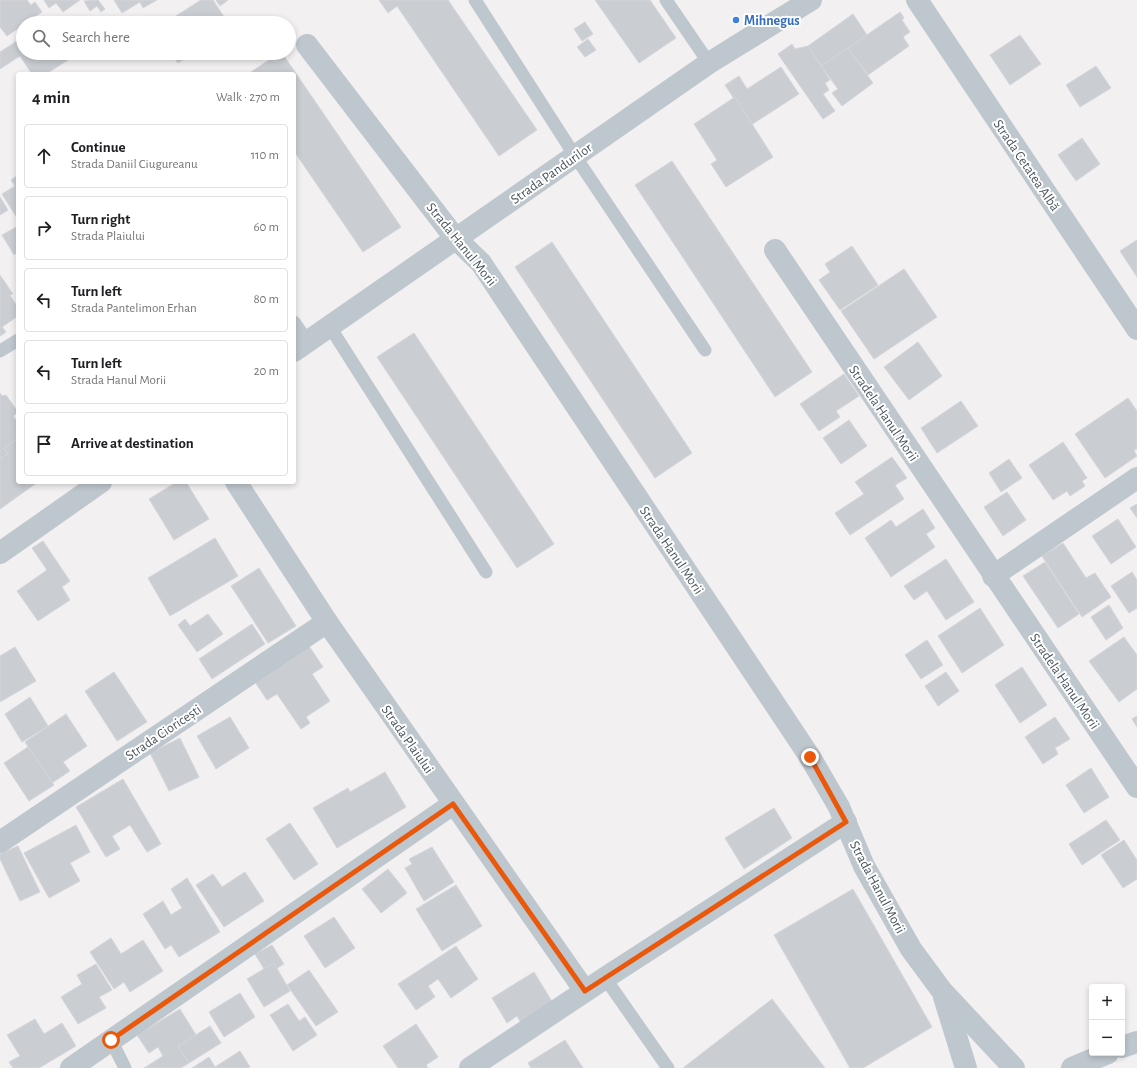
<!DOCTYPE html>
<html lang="en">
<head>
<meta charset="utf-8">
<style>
	body { margin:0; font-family:"Alegreya Sans",sans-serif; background:#f2f2f2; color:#202124 }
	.controls { position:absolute; right:12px; bottom:12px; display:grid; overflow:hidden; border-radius:4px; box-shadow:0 2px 6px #0003 }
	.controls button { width:36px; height:36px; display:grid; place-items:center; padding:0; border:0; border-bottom:1px solid #e0e0e0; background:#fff; color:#202124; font:20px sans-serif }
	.stop { position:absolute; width:12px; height:12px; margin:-9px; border:3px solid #ea580c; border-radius:50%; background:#fff }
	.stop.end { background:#ea580c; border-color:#fff; box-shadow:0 1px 4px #0008 }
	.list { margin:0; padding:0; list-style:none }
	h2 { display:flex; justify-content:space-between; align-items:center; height:52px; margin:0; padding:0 16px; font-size:17px }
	h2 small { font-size:13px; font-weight:400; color:#757577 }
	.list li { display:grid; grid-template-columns:26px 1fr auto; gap:12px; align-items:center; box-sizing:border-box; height:64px; margin:0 8px 8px; padding:0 8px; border:1px solid #e0e0e0; border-radius:4px }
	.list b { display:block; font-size:15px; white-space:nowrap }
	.list p { margin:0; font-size:13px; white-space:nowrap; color:#757577 }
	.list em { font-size:13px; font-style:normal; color:#757577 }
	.icon { flex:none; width:22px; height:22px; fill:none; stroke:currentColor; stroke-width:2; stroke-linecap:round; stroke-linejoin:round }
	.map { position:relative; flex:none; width:1137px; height:1068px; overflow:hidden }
	.search { position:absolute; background:#fff; box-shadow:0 2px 6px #0003; left:16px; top:16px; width:280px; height:44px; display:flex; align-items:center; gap:10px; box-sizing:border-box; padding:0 14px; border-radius:22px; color:#757577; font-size:15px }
	.panel { position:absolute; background:#fff; box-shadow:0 2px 6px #0003; left:16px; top:72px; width:280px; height:412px; border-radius:4px }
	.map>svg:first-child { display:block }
	.building { fill:#cacdd2; stroke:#d4d6db }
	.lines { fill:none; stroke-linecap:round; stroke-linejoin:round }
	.service { stroke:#bfc7ce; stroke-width:13 }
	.minor { stroke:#bfc7ce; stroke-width:22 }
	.route { stroke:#ea580c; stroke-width:5 }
	.shop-dot { fill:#3f7fe0; stroke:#fff; stroke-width:1.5 }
	.labels { text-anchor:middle; stroke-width:4; stroke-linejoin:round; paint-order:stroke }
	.shop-label { font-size:14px; font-weight:bold; fill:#366cbe; stroke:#fff; text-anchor:start }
	.street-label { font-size:14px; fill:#49545c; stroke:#fff }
</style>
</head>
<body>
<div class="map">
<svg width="1137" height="1068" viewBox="0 0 1137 1068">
	<rect width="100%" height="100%" fill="#f2f0f0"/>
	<g class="building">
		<polygon points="0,0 27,0 31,5 35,2 42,12 26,23 23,23 23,25 7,36 0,27"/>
		<polygon points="44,0 80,0 63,12 56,3 49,8"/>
		<polygon points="98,0 105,9 101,12 97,6 90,11 84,1"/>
		<polygon points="114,0 157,0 143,8 140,2 122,13"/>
		<polygon points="201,0 213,0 228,23 170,23 168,21"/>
		<polygon points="216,0 228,0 220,6"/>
		<polygon points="379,0 448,0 537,130 499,156 397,6 388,13"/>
		<polygon points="595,0 650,0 676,38 639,63"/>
		<polygon points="900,12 904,18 902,20 910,32 903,37 909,46 868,75 848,48"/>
		<polygon points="853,14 867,35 821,66 808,46"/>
		<polygon points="585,22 593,34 582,41 574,29"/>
		<polygon points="1020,35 1041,64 1010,85 990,55"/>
		<polygon points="23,37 23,53 63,53 68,60 46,74 32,74 20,56 0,69 0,52"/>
		<polygon points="588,39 596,50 585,57 577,47"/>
		<polygon points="792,44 795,49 808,46 830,80 825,83 829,90 823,94 835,111 823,119 778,54"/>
		<polygon points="848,48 873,83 842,106 832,93 838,89 821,66"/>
		<polygon points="145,53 156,53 148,58"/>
		<polygon points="171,53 185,53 187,57 178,63"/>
		<polygon points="279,53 282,53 401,227 363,252 294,151 294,74 248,74"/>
		<polygon points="1096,66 1111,88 1080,107 1066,85"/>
		<polygon points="781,67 799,94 751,125 725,85 739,76 747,89"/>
		<polygon points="735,97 773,157 726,187 711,164 717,160 694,124"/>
		<polygon points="1082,138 1100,164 1076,181 1058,155"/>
		<polygon points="672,161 812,372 775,397 635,185"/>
		<polygon points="18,175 18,217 17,218 2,194 15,186 11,180"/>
		<polygon points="0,197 8,210 0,215"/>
		<polygon points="18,226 18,252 14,255 2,235"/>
		<polygon points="1137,240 1137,277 1120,251"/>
		<polygon points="552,242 692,453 655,478 515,267"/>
		<polygon points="852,246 878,285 840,310 819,280 830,272 825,264"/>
		<polygon points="904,269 937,317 874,359 841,311"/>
		<polygon points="0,275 13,294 10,295 18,308 18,316 2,327 6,332 0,336"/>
		<polygon points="414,333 554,544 517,568 377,357"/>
		<polygon points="918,342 942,376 909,400 884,367"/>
		<polygon points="844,374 859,396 836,411 840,417 819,431 800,404"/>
		<polygon points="0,393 2,396 6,395 18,412 13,416 18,423 18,438 4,448 8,454 0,459"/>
		<polygon points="1128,398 1137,411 1137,449 1134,450 1137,456 1105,478 1075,434"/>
		<polygon points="961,401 978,426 937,453 921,428"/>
		<polygon points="849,420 867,446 841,464 823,438"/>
		<polygon points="18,438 18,482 38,482 0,509 0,459 8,454 4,448"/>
		<polygon points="1063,442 1087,478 1082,481 1085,486 1070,496 1067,491 1053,500 1029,465"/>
		<polygon points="892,457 907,478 895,485 904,499 850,535 835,513 864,494 855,482"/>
		<polygon points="1009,459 1022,478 1001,492 989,473"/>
		<polygon points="177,482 186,482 209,519 174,540 149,499"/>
		<polygon points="1007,492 1026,520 1003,536 984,507"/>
		<polygon points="1137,504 1137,518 1130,508"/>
		<polygon points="923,509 935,528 926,534 935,547 891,577 865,538 891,520 896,527"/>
		<polygon points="1118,519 1136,547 1111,564 1092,536"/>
		<polygon points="215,538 238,576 170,616 148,578"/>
		<polygon points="43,541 70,581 62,587 70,600 38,621 17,591 47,570 32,548"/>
		<polygon points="1063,543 1086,578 1095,573 1111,597 1082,617 1042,556"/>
		<polygon points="946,559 974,602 946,620 927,591 914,600 904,586"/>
		<polygon points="1045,562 1079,614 1058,628 1023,576"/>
		<polygon points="259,568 296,626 268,643 231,586"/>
		<polygon points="1132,572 1137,580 1137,608 1129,613 1111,586"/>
		<polygon points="1109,605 1123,628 1106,640 1091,617"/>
		<polygon points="980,608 1004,645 962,673 938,636"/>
		<polygon points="208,614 223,634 197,652 178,625 185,619 190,626"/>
		<polygon points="252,624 265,644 212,679 199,659"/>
		<polygon points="1124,637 1137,655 1137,689 1119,702 1089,661"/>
		<polygon points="927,640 943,665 921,679 905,655"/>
		<polygon points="309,646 323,667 312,674 330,701 306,717 310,723 301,729 277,694 267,700 255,682"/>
		<polygon points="15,647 36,681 0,702 0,656"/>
		<polygon points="1022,667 1047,705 1020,723 995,685"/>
		<polygon points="114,672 147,722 117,741 85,691"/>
		<polygon points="946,672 959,691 938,706 925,686"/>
		<polygon points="30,697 48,726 22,742 5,714"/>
		<polygon points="66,714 87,746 63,762 70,771 52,783 25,742"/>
		<polygon points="1137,716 1137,727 1132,719"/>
		<polygon points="230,717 249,748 216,769 197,736"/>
		<polygon points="1055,717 1070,739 1055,748 1058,754 1043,764 1025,737"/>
		<polygon points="180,738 199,777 169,791 150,753"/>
		<polygon points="28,747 54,785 29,801 4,763"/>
		<polygon points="1091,768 1109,797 1084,813 1066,785"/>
		<polygon points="385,772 406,807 337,848 313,808 348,788 350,792"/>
		<polygon points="123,779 161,844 147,852 130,825 112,836 120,849 106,857 76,807"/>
		<polygon points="774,808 792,838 744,869 725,838"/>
		<polygon points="1106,820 1120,840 1082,865 1069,844"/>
		<polygon points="290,823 318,864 294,880 266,839"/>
		<polygon points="76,825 90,852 70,863 80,881 49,898 24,853"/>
		<polygon points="1124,840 1137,860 1137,879 1123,888 1101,855"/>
		<polygon points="18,846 40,892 20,901 0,859 0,854"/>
		<polygon points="432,847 454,882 424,901 405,868 412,864 409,859"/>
		<polygon points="388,869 407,893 381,913 362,889"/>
		<polygon points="245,872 264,901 224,927 196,885 213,874 222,887"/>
		<polygon points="187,878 220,932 179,957 171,945 165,949 143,914 163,901 171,915 182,908 171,889"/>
		<polygon points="456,885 482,926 442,951 416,909"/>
		<polygon points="853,889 932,1027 863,1068 850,1068 774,935"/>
		<polygon points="334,917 355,948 325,968 304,936"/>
		<polygon points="111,938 121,954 143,940 163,971 130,992 124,982 114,989 90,952"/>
		<polygon points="272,945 284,964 267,974 255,954"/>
		<polygon points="456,946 478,979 451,998 438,979 428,986 435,997 416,1010 398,984"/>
		<polygon points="274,963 290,991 264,1007 247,979"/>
		<polygon points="96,964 112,990 99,997 106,1008 78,1024 61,997 82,984 77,975"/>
		<polygon points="309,970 338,1012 316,1026 287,985"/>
		<polygon points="534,972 553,1003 521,1023 517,1016 507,1023 492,998"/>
		<polygon points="240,993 255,1017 224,1037 209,1012"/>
		<polygon points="772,999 825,1068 683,1068"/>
		<polygon points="288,1004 299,1021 305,1017 317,1035 293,1051 270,1015"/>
		<polygon points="180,1009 196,1035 178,1046 189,1063 181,1068 144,1068 163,1056 158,1047 149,1053 137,1035"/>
		<polygon points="35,1019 44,1034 62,1023 76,1046 39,1068 13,1068 9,1062 20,1056 7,1035"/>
		<polygon points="416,1024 438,1057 426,1065 428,1068 398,1068 383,1046"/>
		<polygon points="210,1026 221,1043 189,1063 178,1046"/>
		<polygon points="565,1040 583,1068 531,1068 528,1063"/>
		<polygon points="240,1051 250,1067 248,1068 192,1068 209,1057 215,1067"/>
	</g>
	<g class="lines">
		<g class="service">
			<polyline points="475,0 575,156 705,350"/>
			<polyline points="666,0 709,63"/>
			<polyline points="294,322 308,342"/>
			<polyline points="330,327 486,572"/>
			<polyline points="0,351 18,340"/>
			<polyline points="605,978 668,1068"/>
			<polyline points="111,1040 125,1068"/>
		</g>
		<g class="minor">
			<polyline points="917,0 1137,329"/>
			<polyline points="307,45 455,238 481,263 810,757 839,807 864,866 911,949 942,991 1014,1068"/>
			<polyline points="775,250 1137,787"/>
			<polyline points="294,351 709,63 811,0"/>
			<polyline points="236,482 327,622 585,991"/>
			<polyline points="0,553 101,482"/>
			<polyline points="993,576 1137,478"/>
			<polyline points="0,842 327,622"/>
			<polyline points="944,997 966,1068"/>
			<polyline points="1122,1047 1137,1042"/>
			<polyline points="71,1068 453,804"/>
			<polyline points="470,1068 605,978 846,822"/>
			<polyline points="1072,1068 1108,1053"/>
		</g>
	</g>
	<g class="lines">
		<polyline class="route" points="111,1040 453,804 585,991 846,822 810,757"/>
	</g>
	<circle class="shop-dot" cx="736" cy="20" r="4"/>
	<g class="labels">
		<g class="shop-label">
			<text x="744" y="25">Mihnegus</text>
		</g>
		<g class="street-label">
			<text transform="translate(1027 165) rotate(56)" y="5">Strada Cetatea Albă</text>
			<text transform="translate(551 173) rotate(-35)" y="5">Strada Pandurilor</text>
			<text transform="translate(462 244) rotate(51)" y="5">Strada Hanul Morii</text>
			<text transform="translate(884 413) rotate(56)" y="5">Stradela Hanul Morii</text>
			<text transform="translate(672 550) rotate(56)" y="5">Strada Hanul Morii</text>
			<text transform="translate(1065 681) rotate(56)" y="5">Stradela Hanul Morii</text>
			<text transform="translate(163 732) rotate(-34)" y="5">Strada Cioricești</text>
			<text transform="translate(408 739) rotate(55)" y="5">Strada Plaiului</text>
			<text transform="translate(878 887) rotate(62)" y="5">Strada Hanul Morii</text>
		</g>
	</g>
</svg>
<div class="controls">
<button>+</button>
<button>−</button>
</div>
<div class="stop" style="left:111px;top:1040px"></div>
<div class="stop end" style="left:810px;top:757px"></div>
<div class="search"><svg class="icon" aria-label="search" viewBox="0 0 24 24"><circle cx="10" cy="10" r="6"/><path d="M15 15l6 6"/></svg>Search here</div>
<section class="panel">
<h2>4 min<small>Walk · 270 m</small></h2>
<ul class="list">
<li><svg class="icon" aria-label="ahead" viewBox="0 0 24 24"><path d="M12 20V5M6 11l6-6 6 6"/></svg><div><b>Continue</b><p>Strada Daniil Ciugureanu</p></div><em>110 m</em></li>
<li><svg class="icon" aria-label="right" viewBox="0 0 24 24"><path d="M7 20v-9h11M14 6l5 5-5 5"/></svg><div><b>Turn right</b><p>Strada Plaiului</p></div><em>60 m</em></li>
<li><svg class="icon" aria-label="left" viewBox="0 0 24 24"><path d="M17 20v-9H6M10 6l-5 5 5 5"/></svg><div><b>Turn left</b><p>Strada Pantelimon Erhan</p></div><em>80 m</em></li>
<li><svg class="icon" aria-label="left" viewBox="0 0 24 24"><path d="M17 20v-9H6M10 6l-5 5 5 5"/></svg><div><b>Turn left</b><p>Strada Hanul Morii</p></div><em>20 m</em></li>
<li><svg class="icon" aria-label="arrive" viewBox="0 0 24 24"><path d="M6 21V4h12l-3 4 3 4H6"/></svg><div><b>Arrive at destination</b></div></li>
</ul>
</section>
</div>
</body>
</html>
